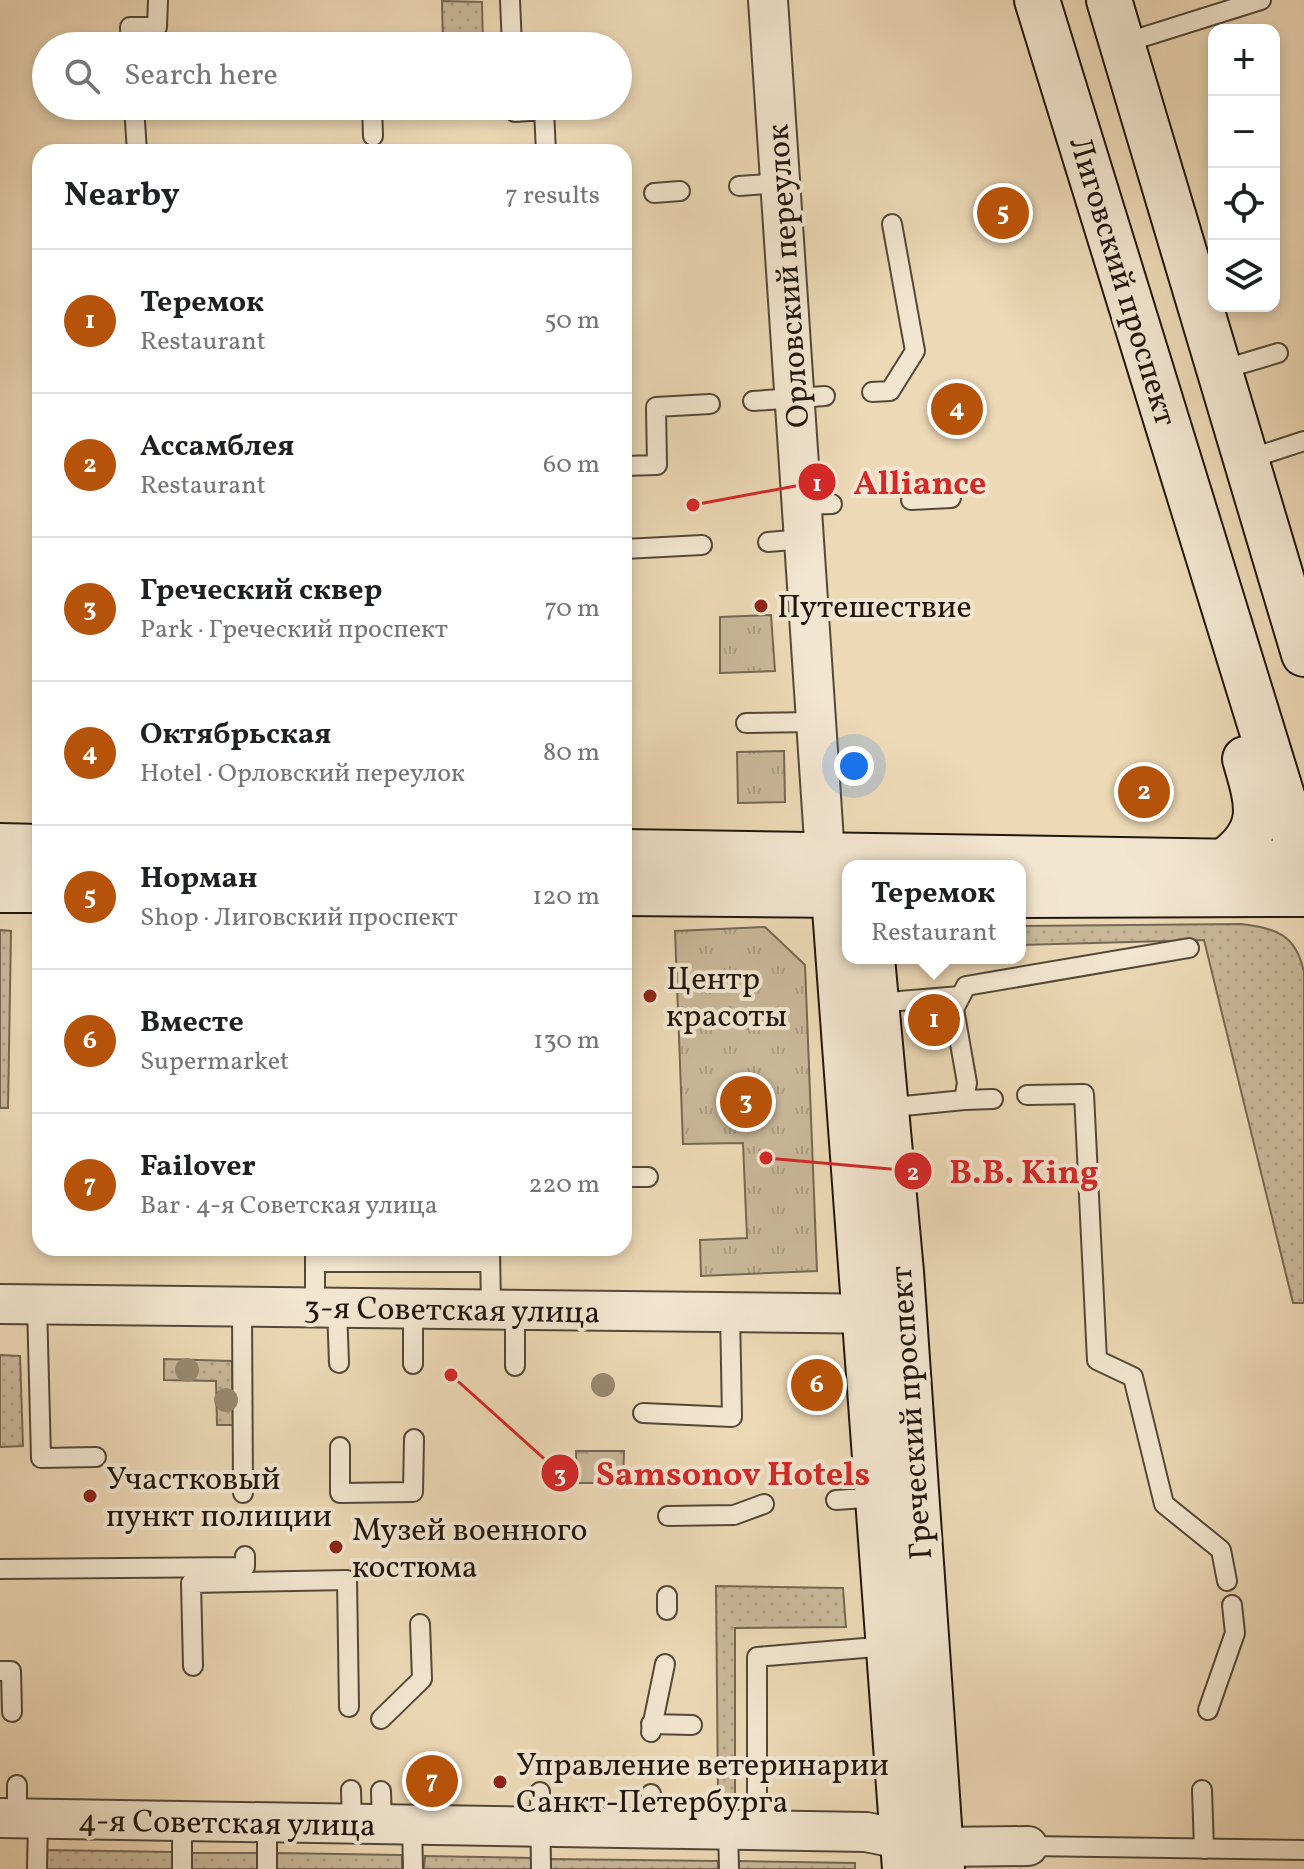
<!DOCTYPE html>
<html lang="en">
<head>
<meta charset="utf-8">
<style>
	body { margin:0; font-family:Vollkorn,serif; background:#f6f6f6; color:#202124 }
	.controls { position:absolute; right:24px; top:24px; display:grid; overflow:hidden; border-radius:16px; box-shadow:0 4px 12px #0003 }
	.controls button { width:72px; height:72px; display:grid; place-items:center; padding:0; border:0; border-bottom:2px solid #e0e0e0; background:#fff; color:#202124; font:40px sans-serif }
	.you { position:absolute; left:854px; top:766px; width:28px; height:28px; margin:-20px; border:6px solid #fff; border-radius:50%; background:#1a73e8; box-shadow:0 0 0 12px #1a73e833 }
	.badge { display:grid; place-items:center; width:52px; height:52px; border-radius:50%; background:#b45309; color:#fff; font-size:26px; font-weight:700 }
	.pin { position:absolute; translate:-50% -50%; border:4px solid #fff; box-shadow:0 2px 8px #0006 }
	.popup { position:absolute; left:842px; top:860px; width:184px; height:104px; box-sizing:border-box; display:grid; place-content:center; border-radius:16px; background:#fff; filter:drop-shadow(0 2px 6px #0005); font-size:26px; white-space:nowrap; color:#757577 }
	.popup b { font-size:30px; color:#202124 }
	.popup::after { content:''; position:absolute; left:50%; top:100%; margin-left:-16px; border:16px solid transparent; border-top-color:#fff }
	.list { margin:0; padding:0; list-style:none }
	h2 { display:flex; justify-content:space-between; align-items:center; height:104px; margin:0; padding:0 32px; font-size:34px }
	h2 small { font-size:26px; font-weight:400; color:#757577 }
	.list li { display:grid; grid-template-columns:52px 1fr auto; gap:24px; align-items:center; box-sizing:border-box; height:144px; padding:0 32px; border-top:2px solid #e0e0e0 }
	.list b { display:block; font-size:30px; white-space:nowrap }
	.list p { margin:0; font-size:26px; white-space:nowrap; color:#757577 }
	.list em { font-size:26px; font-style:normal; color:#757577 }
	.icon { flex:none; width:44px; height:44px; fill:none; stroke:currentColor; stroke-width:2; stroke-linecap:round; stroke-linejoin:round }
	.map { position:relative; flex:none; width:1304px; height:1869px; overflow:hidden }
	.search { position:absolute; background:#fff; box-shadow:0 4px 12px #0003; left:32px; top:32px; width:600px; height:88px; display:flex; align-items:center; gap:20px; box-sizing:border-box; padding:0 28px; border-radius:44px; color:#757577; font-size:30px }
	.panel { position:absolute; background:#fff; box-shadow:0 4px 12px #0003; left:32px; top:144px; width:600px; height:1112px; border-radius:24px }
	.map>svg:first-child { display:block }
	.grass { fill:url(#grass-dots); stroke:#756854; stroke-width:2 }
	.forest { fill:url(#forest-firs); stroke:#756854; stroke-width:2 }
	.park { fill:url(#park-tufts); stroke:#756854; stroke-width:2 }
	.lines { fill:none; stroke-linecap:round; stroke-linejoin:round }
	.lane-casing { stroke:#534839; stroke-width:22 }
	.street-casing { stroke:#534839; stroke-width:42 }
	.secondary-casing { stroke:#20170f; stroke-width:48 }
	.lane { stroke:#f3e6d0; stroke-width:18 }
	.street { stroke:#f3e6d0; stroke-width:38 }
	.secondary { stroke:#f3e6d0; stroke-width:44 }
	.tree { fill:#988971 }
	.poi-dot { fill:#8f2418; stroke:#f3e6d0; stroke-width:3 }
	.labels { text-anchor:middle; stroke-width:8; stroke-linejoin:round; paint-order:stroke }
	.street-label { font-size:32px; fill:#20170f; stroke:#f3e6d0 }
	.poi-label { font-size:32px; fill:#20170f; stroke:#f3e6d0; text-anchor:start }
	.leader { fill:none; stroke:#d62828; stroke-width:3 }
	.callout-dot { fill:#d62828; stroke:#f3e6d0; stroke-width:3 }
	.mark-label { font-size:24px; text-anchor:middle; font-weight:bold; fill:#fff }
	.callout-label { font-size:34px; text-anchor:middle; font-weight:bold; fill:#d62828; stroke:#f3e6d0; stroke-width:8; stroke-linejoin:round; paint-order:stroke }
</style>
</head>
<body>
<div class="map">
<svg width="1304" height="1869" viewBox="0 0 1304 1869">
	<defs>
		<pattern id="grass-dots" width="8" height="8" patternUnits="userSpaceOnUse" patternTransform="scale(2)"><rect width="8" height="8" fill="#cab89a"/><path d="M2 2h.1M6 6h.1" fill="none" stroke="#ad9d84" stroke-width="1.8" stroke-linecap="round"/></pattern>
		<pattern id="forest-firs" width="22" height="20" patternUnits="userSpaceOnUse" patternTransform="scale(2)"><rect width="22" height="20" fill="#cab89a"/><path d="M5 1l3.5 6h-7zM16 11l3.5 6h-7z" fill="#ad9d84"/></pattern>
		<pattern id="park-tufts" width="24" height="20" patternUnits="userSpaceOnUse" patternTransform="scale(2)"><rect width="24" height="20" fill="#cab89a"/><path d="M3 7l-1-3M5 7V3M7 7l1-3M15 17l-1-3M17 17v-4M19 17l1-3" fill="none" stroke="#ad9d84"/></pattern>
	</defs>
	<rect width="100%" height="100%" fill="#edd9b6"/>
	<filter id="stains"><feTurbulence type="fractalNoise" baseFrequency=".0025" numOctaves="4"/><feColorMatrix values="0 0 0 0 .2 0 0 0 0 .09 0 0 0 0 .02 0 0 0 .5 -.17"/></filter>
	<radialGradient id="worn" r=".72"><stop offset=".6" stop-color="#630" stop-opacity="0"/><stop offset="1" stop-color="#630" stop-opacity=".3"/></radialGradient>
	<g class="grass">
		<polygon points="442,1 482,2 483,46 443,46"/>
		<path d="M1241,924C1277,928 1296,935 1304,972V1303H1293L1204,940L1020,945V926Z"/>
		<polygon points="0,930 11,931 8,1108 0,1108"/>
		<polygon points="0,1355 20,1356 23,1446 0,1447"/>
		<polygon points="164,1359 232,1361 233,1425 217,1425 216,1381 164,1380"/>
		<polygon points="716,1586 843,1588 846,1627 735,1628 735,1795 718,1795"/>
		<polygon points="45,1850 173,1852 172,1869 45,1869"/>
		<rect x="192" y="1853" width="65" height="16"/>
		<polygon points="277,1853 402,1855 402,1869 277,1869"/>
		<polygon points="425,1856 533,1858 532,1869 424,1869"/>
		<polygon points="550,1859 718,1861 718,1869 550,1869"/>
		<polygon points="739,1861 855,1863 855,1869 739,1869"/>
	</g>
	<polygon class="forest" points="576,1451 624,1451 623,1483 577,1483"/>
	<g class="park">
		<polygon points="771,615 775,671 720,673 720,617"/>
		<polygon points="784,751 785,802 738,803 737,752"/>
		<polygon points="765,927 805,965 817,1271 701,1276 700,1240 747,1238 743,1143 683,1144 675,931"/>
	</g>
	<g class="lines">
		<defs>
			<g id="lane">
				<polyline points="510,0 512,46"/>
				<polyline points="1121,44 1261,0"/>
				<polyline points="131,46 130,27 157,27 158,0"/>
				<polyline points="134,106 137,152"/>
				<polyline points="372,106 373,136"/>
				<polyline points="515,106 515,112 544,110 546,152"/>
				<polyline points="739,186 781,183"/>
				<polyline points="654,193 680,191"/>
				<polyline points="1221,370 1278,353"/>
				<polyline points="872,392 890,391 915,351 892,224"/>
				<polyline points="753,401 825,396"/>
				<polyline points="1246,460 1304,441"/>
				<polyline points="624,466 657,465 656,407 710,404"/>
				<polyline points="911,500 951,498"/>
				<polyline points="802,505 832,504"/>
				<polyline points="768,542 804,539"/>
				<polyline points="624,549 702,545"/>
				<polyline points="746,723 816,722"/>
				<polyline points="876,1003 960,996"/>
				<polyline points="1027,1095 1084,1094 1097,1360 1133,1377 1164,1504 1221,1550 1227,1581"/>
				<polyline points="964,1100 993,1099"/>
				<polyline points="884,1108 964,1100 967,1083 954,1009 966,986 1189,948"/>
				<polyline points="624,1177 648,1177"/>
				<polyline points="315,1248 315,1308"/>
				<polyline points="490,1248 491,1309"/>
				<polyline points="315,1262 490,1262"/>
				<polyline points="37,1304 41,1458 96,1457"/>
				<polyline points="242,1307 243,1493"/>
				<polyline points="337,1308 339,1363"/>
				<polyline points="413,1309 413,1364"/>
				<polyline points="515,1310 515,1366"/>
				<polyline points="643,1413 732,1417 730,1312"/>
				<polyline points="340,1447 340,1493 413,1492 414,1439"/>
				<polyline points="836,1500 879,1497"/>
				<polyline points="668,1516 734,1515 764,1504"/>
				<polyline points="0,1569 245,1567 245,1556"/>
				<polyline points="667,1596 667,1610"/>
				<polyline points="193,1666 191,1583 347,1580 349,1707"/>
				<polyline points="0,1671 11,1671 12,1712"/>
				<polyline points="1208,1710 1235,1633 1232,1605"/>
				<polyline points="381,1719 422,1679 420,1624"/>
				<polyline points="651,1724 692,1725"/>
				<polyline points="651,1732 665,1664"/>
				<polyline points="351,1790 352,1824"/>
				<polyline points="1202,1790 1204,1849"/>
				<polyline points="381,1791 382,1824"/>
				<polyline points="540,1792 541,1869"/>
				<polyline points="651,1794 651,1829"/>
				<polyline points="17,1819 17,1785"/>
				<polyline points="267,1822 267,1869"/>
				<polyline points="412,1825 413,1869"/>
				<polyline points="728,1829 729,1869"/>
				<polyline points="757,1830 757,1657 888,1646"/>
				<polyline points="1028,1846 1304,1850"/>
				<polyline points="37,1869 38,1819"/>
				<polyline points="182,1869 182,1821"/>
			</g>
			<g id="street">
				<polyline points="768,0 825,856"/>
				<polyline points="0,1304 893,1314"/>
				<polyline points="0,1818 866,1832 941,1847 1028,1846"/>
			</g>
			<g id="secondary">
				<polyline points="1037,0 1304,867"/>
				<polyline points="1109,0 1304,654"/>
				<polyline points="0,846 40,847"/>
				<polyline points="624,852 1304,863"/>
				<polyline points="825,856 834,895 905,1869"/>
				<path d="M1226,860C1267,830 1258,803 1245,759"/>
				<polyline points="0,890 40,890"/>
				<polyline points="624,893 848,895"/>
				<polyline points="1020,895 1304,894"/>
				<polyline points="872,958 901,1272 942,1869"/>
			</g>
		</defs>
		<use href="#lane" class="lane-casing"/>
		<use href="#street" class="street-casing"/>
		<use href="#secondary" class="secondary-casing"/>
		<use href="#lane" class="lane"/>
		<use href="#street" class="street"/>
		<use href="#secondary" class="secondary"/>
	</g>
	<g class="tree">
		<circle cx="187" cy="1370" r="12"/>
		<circle cx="603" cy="1385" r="12"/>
		<circle cx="226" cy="1400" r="12"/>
	</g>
	<g class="poi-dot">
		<circle cx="761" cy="606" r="8"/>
		<circle cx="650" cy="996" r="8"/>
		<circle cx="90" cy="1496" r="8"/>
		<circle cx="336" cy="1547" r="8"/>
		<circle cx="500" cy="1782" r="8"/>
	</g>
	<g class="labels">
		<g class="street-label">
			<text transform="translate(787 276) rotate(-94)" y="11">Орловский переулок</text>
			<text transform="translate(1124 281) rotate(73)" y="11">Лиговский проспект</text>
			<text transform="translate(452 1309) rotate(1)" y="11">3-я Советская улица</text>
			<text transform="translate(910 1413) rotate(-94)" y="11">Греческий проспект</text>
			<text transform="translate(227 1822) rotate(1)" y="11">4-я Советская улица</text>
		</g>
		<g class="poi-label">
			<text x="777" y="617">Путешествие</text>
			<text x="666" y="989">Центр<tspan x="666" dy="37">красоты</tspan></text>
			<text x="106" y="1489">Участковый<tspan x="106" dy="37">пункт полиции</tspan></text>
			<text x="352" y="1540">Музей военного<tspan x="352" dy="37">костюма</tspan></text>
			<text x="516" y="1775">Управление ветеринарии<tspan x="516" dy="37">Санкт-Петербурга</tspan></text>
		</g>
	</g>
	<path class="leader" d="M693 505L817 482M766 1158L913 1171M451 1375L560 1473"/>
	<g class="callout-dot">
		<circle cx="693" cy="505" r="8"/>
		<circle cx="766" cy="1158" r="8"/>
		<circle cx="451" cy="1375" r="8"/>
		<circle cx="817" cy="482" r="20"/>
		<circle cx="913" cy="1171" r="20"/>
		<circle cx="560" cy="1473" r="20"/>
	</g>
	<g class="mark-label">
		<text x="817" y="491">1</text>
		<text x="913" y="1180">2</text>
		<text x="560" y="1482">3</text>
	</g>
	<g class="callout-label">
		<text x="920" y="494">Alliance</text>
		<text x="1024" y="1183">B.B. King</text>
		<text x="733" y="1485">Samsonov Hotels</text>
	</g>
	<rect width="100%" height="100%" filter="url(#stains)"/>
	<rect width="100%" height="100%" fill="url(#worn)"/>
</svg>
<div class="controls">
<button>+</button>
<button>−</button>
<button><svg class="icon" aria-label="locate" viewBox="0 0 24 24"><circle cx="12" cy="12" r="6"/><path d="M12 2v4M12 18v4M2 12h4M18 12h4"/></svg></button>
<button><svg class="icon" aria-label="layers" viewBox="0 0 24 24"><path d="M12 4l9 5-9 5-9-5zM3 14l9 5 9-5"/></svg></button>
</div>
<div class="you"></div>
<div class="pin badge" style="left:934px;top:1020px">1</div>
<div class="popup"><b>Теремок</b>Restaurant</div>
<div class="pin badge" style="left:1144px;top:792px">2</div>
<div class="pin badge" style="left:746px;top:1102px">3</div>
<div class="pin badge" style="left:957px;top:409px">4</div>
<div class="pin badge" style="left:1003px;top:213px">5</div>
<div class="pin badge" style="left:817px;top:1385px">6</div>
<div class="pin badge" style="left:432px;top:1781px">7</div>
<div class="search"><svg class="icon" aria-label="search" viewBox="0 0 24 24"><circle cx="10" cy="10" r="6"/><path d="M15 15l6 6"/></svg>Search here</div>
<section class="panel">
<h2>Nearby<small>7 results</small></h2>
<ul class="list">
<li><span class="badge">1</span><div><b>Теремок</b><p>Restaurant</p></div><em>50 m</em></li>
<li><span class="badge">2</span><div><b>Ассамблея</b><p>Restaurant</p></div><em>60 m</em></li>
<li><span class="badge">3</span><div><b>Греческий сквер</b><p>Park · Греческий проспект</p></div><em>70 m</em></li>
<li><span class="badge">4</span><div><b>Октябрьская</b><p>Hotel · Орловский переулок</p></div><em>80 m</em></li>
<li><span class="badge">5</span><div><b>Норман</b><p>Shop · Лиговский проспект</p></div><em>120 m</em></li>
<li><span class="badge">6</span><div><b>Вместе</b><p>Supermarket</p></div><em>130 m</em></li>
<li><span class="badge">7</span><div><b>Failover</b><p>Bar · 4-я Советская улица</p></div><em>220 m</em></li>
</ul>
</section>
</div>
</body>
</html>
